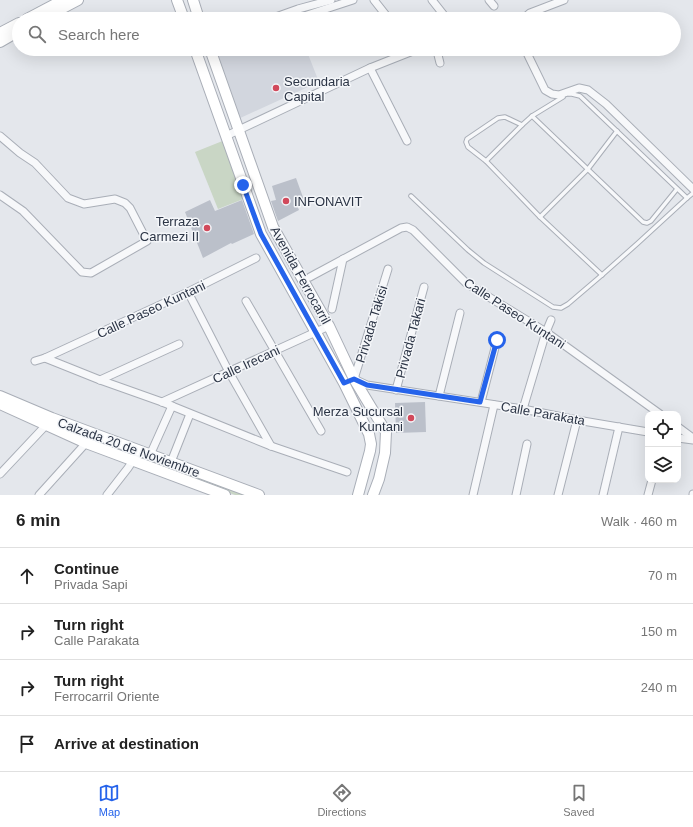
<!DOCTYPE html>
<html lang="en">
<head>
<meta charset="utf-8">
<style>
	body { margin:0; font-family:Arial,sans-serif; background:#f2f2f2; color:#222 }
	.controls { position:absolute; right:12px; bottom:12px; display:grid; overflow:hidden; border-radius:8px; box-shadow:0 4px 16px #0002 }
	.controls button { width:36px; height:36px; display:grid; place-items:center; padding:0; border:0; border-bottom:1px solid #e0e0e0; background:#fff; color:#222; font:20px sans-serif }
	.stop { position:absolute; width:12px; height:12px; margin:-9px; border:3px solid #2563eb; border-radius:50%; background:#fff }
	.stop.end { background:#2563eb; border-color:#fff; box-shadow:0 1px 4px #0008 }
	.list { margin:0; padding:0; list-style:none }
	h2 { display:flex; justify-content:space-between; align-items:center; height:52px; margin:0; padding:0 16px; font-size:17px }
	h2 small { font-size:13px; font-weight:400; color:#767676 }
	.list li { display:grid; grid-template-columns:26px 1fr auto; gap:12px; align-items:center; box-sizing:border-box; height:56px; padding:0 16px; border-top:1px solid #e0e0e0 }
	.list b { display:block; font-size:15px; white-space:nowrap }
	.list p { margin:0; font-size:13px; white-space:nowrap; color:#767676 }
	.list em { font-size:13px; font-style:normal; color:#767676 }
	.icon { flex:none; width:22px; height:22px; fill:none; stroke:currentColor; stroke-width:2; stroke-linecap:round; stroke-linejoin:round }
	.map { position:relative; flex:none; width:693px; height:495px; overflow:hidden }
	.search { position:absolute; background:#fff; box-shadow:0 4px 16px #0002; left:12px; right:12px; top:12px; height:44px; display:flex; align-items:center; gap:10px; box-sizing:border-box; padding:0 14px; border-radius:22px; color:#767676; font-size:15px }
	.sheet { height:276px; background:#fff }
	nav { display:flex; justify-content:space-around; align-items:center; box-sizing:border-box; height:56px; border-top:1px solid #e0e0e0; background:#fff; font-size:11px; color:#767676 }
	nav a { display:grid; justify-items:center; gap:2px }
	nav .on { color:#2563eb }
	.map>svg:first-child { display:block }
	.built { fill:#d2d6de }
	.green { fill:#c9d6c5 }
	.building { fill:#bbc0ca }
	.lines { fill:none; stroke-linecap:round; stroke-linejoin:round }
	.lane-casing { stroke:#a9aeb7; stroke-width:5.5 }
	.street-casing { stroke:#a9aeb7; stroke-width:9 }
	.secondary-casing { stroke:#a9aeb7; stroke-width:12 }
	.lane { stroke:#f7f8fa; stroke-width:3.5 }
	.street { stroke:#f7f8fa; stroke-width:7 }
	.secondary { stroke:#fff; stroke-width:10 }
	.route { stroke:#2563eb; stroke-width:5 }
	.poi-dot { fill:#d1495b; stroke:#f4f6f9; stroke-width:1.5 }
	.labels { text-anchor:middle; stroke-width:3; stroke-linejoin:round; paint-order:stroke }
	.poi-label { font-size:13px; fill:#2b3445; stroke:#f4f6f9; text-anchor:start }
	.street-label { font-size:13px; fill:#2b3445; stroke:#f4f6f9 }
</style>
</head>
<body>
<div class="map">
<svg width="693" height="495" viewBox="0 0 693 495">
	<rect width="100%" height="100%" fill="#e4e7ec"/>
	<polygon class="built" points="222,49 306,49 319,82 238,119 213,52"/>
	<g class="green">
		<polygon points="225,140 246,198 218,209 195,152"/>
		<polygon points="144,454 252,495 235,495 142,460 142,457"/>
	</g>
	<g class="building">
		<polygon points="296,178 304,200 296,203 299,210 278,221 271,201 276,200 272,186"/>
		<polygon points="210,200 215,211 242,200 254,234 232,244 231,243 203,258 185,212"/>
		<polygon points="425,402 426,432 396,433 395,403"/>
	</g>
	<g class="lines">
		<defs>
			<g id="lane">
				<polyline points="569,94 572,94 580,96 687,198"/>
				<polyline points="563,97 532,116 522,125 505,117 498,118 467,139 466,142 468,147 486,161 540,217 602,275"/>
				<polyline points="532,116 643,222 647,223 651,221 677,189"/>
				<polyline points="486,161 522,125"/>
				<polyline points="411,196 468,250 484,263 553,307 561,308 568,304 602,275 638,243 687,198 693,193"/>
				<polyline points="540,217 588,169 617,131"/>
			</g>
			<g id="street">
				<polyline points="374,0 389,19"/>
				<polyline points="432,0 447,19"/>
				<polyline points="489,0 494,6"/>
				<polyline points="270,19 298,9 331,0"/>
				<polyline points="295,19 353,0"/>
				<polyline points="523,19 530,13 564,0"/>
				<polyline points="435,49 437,51 440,63"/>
				<polyline points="525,49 545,90 552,94 559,95 579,88 588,90 606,104 693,189"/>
				<polyline points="370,68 407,141"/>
				<polyline points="0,136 20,153 35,163 68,198 84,204 115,199 125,203 130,208 147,241 91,273 82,272 23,211 0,195"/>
				<polyline points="226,136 370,68 418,49"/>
				<polyline points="310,277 401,228 407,227 413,230 466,283 546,332 660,414"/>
				<polyline points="188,292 229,372 271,446"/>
				<polyline points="246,301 321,431"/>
				<polyline points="332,309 343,259"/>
				<polyline points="45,358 100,380 162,402 271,446 347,472"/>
				<polyline points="35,361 45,358 188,292 256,258"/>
				<polyline points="354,379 367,385 523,409 577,420 648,432"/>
				<polyline points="354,379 388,269"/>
				<polyline points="100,380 179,344"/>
				<polyline points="396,390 424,287"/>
				<polyline points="439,396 460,313"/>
				<polyline points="162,402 329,326"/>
				<polyline points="481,402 497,340"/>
				<polyline points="523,409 546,332 551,320"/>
				<polyline points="678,427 693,438"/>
				<polyline points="678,438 693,440"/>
				<polyline points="150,455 172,406"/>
				<polyline points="171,462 190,414"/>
				<polyline points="0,474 48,423"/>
				<polyline points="39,495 86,443"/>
				<polyline points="107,495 128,468 140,450"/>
				<polyline points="473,495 494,405"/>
				<polyline points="516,495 527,444"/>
				<polyline points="558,495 577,420"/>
				<polyline points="603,495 619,427"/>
				<polyline points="648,495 652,480"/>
				<polyline points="693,495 693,494"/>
			</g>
			<g id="secondary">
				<polyline points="177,0 184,19"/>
				<polyline points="193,0 199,19"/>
				<polyline points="27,19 63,0"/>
				<polyline points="42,19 78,0"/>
				<polyline points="0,33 19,23"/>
				<polyline points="0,42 19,31"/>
				<polyline points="195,49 261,234 344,383 369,434 371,444 370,451 358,495"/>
				<polyline points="210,49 273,227 329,326 354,379 386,432 385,453 379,479 373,495"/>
				<polyline points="0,396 52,418 259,495"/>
				<polyline points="0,404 86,443 225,495"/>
			</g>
		</defs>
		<use href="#lane" class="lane-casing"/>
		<use href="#street" class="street-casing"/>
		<use href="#secondary" class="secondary-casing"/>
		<use href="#lane" class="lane"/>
		<use href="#street" class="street"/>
		<use href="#secondary" class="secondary"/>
	</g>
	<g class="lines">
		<polyline class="route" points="243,185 261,234 344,383 354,379 367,385 480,402 497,340"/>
	</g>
	<g class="poi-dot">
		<circle cx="276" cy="88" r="4"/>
		<circle cx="286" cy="201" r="4"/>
		<circle cx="207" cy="228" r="4"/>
		<circle cx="411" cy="418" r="4"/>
	</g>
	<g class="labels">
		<g class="poi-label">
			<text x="284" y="86">Secundaria<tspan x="284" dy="15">Capital</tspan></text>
			<text x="294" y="206">INFONAVIT</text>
			<text x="199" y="226" text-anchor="end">Terraza<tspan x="199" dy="15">Carmezi II</tspan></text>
			<text x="403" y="416" text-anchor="end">Merza Sucursal<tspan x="403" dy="15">Kuntani</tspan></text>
		</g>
		<g class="street-label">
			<text transform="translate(301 275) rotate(61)" y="5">Avenida Ferrocarril</text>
			<text transform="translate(151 309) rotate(-25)" y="5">Calle Paseo Kuntani</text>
			<text transform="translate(515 313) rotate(33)" y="5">Calle Paseo Kuntani</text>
			<text transform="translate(371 324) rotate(-73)" y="5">Privada Takisi</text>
			<text transform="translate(410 338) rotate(-75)" y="5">Privada Takari</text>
			<text transform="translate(246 364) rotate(-25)" y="5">Calle Irecani</text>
			<text transform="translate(543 413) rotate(10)" y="5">Calle Parakata</text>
			<text transform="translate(129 447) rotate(20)" y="5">Calzada 20 de Noviembre</text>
		</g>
	</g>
</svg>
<div class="controls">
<button><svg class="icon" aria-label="locate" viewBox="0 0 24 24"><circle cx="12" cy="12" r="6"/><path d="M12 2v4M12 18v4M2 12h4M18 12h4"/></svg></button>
<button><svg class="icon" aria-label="layers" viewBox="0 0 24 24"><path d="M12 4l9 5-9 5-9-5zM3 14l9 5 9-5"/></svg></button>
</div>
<div class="stop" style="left:497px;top:340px"></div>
<div class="stop end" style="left:243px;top:185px"></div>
<div class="search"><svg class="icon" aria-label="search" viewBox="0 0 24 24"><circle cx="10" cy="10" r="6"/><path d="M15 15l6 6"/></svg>Search here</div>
</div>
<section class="sheet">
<h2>6 min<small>Walk · 460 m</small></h2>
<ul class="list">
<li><svg class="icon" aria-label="ahead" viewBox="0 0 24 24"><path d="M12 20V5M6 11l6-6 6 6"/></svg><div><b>Continue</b><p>Privada Sapi</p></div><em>70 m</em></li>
<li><svg class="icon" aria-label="right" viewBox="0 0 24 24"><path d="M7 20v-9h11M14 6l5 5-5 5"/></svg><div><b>Turn right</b><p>Calle Parakata</p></div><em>150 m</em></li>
<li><svg class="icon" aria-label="right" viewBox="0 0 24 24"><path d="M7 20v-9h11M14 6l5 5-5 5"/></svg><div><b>Turn right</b><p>Ferrocarril Oriente</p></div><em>240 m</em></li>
<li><svg class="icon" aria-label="arrive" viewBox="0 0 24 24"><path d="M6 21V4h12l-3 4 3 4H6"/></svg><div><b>Arrive at destination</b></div></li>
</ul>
</section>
<nav>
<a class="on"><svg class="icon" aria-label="map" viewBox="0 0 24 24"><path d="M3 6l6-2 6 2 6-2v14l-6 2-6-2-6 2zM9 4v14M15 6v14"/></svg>Map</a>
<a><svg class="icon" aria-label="directions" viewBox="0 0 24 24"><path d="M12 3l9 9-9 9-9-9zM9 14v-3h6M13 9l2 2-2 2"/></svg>Directions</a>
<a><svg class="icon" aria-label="saved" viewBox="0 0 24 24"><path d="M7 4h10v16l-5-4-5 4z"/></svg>Saved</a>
</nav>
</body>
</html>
